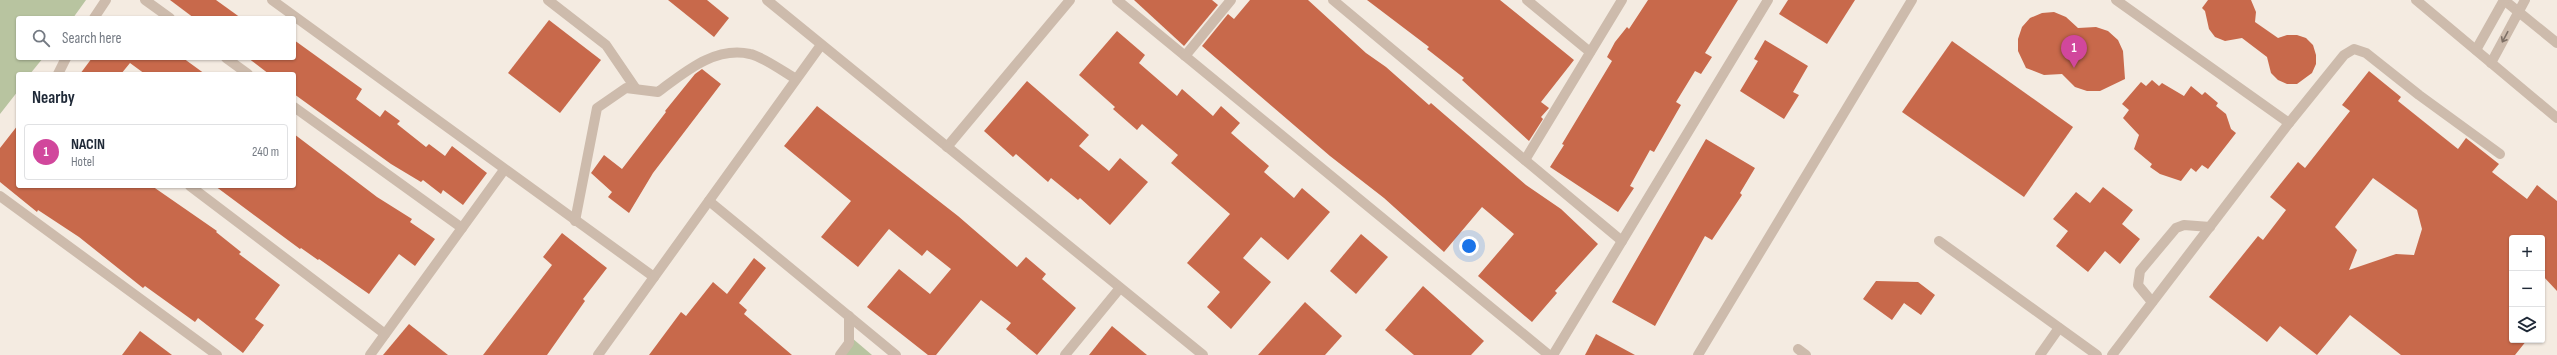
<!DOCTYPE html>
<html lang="en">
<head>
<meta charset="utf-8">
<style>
	body { margin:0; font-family:"Sofia Sans Condensed",sans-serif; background:#f6f6f7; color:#1f2937 }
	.controls { position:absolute; right:12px; bottom:12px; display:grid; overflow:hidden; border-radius:4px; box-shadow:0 1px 3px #0004 }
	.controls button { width:36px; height:36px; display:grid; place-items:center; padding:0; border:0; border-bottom:1px solid #e0e1e3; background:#fff; color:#1f2937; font:20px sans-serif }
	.you { position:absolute; left:1469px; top:246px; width:14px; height:14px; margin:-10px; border:3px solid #fff; border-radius:50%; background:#1a73e8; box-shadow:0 0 0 6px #1a73e833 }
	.badge { display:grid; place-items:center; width:26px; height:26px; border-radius:50%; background:#0f766e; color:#fff; font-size:13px; font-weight:700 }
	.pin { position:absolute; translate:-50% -33px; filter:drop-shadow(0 1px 2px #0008) }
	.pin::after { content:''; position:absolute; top:21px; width:14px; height:12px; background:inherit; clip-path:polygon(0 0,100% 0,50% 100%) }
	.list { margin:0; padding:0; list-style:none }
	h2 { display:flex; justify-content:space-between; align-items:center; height:52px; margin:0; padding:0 16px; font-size:17px }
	h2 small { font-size:13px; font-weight:400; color:#747a83 }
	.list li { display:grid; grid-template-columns:26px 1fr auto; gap:12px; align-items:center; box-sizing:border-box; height:56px; margin:0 8px 8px; padding:0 8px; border:1px solid #e0e1e3; border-radius:4px }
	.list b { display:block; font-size:15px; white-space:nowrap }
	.list p { margin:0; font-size:13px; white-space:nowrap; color:#747a83 }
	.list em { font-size:13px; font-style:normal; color:#747a83 }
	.icon { flex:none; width:22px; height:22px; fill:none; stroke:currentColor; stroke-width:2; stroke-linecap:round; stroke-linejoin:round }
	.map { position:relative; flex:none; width:2557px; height:355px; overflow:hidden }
	.search { position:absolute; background:#fff; box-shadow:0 1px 3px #0004; left:16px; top:16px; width:280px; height:44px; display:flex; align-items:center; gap:10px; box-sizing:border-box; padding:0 14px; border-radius:4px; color:#747a83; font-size:15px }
	.panel { position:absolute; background:#fff; box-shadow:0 1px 3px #0004; left:16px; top:72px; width:280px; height:116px; border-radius:4px }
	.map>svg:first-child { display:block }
	.green { fill:#b8c4a0 }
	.building { fill:#c8694b; fill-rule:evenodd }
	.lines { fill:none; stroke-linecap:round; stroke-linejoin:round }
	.minor { stroke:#cdbbac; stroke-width:10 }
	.oneway { stroke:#7d6f65 }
</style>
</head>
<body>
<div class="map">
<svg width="2557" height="355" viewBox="0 0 2557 355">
	<rect width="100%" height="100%" fill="#f4ebe1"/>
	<g class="green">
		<polygon points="0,0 86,0 73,18 18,18 18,58 43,58 30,74 18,74 18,91 0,114"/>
		<polygon points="852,338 872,355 841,355"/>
	</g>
	<g class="building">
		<polygon points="170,0 216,0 241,18 194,18"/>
		<polygon points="668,0 707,0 729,18 714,37"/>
		<polygon points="1134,0 1212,0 1218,5 1184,46"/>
		<polygon points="1250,0 1308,0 1366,53 1386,67 1429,105 1431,103 1526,185 1561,209 1598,244 1555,291 1557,293 1532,322 1478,276 1514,234 1482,207 1444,252 1384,198 1330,156 1202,46 1228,14 1234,19"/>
		<polygon points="1367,0 1500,0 1574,60 1541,102 1549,108 1541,117 1543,119 1529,141 1462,80 1464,78 1427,49 1429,47"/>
		<polygon points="1648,0 1738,0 1705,53 1712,57 1701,74 1695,71 1676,102 1681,105 1654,152 1650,150 1630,186 1634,188 1618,212 1550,167 1564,145 1562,144 1612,61 1607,57 1615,42 1627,27 1629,29"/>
		<polygon points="1788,0 1855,0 1827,44 1779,14"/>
		<polygon points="2208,0 2251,0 2256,12 2255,22 2278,38 2287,35 2297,35 2306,38 2313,45 2316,55 2316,64 2312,73 2297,84 2287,84 2278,80 2271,73 2267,57 2242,38 2225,41 2215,37 2209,29 2205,11 2202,8"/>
		<polygon points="2054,12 2066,17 2078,28 2096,27 2108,31 2118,40 2123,51 2125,79 2100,91 2087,91 2075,87 2062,74 2044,75 2026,68 2018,51 2018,39 2022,27 2030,18 2042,13"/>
		<polygon points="549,20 601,60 560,113 508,73"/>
		<polygon points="1117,31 1145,55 1139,63 1177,96 1182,89 1213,116 1221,106 1240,123 1231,133 1269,166 1264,172 1294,198 1302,188 1330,212 1288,260 1261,237 1243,258 1271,282 1231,329 1207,307 1220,292 1187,263 1230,214 1171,163 1178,155 1142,124 1137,130 1113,109 1115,107 1079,75"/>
		<polygon points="294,40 362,89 356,99 380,117 385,110 400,121 397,124 426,147 429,144 445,156 452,146 487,173 463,205 443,190 441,194 423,180 421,182 391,164 294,94 294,74 269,74 248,58 294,58"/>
		<polygon points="1765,40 1808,66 1793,92 1799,95 1784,119 1740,91 1758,61 1754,59"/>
		<polygon points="1952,41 2073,127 2024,197 1902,112"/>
		<polygon points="92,58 183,58 205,74 145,74 130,63 121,74 80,74"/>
		<polygon points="702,69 721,84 653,173 629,213 608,197 612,192 591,173 604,155 622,169 666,112 665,111 695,74"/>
		<path d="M2369,71L2401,97L2398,101L2458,149L2466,138L2499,164L2492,172L2527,199L2537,185L2557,201V291L2542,275V238H2512V340H2527L2515,355H2401L2350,315L2317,355L2280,326L2267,342L2209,297L2258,236L2263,240L2286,210L2270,197L2298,162L2305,168L2350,111L2342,105ZM2373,178L2417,210L2422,229L2414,255L2396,254L2349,270L2357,250L2335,227Z"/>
		<polygon points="2152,80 2159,86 2162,83 2184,96 2191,86 2202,95 2205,92 2218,103 2216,106 2226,114 2231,129 2236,133 2208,169 2202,165 2196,172 2191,168 2181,181 2160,174 2150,167 2152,164 2134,149 2139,135 2123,118 2129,110 2122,104 2141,82 2146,86"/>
		<polygon points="1027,81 1089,135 1079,146 1109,171 1120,158 1148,182 1110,225 1080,198 1078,200 1051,178 1048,182 1016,154 1013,157 984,131"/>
		<polygon points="817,106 958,216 1017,267 1026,257 1046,274 1042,279 1076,308 1037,355 1006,329 1011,323 981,300 936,355 928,355 867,307 899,269 930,294 951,269 927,250 922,256 889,229 858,267 821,237 851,201 784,146"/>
		<polygon points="18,125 18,188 152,186 217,231 216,232 241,252 239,254 280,285 255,319 264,325 243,353 198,318 195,322 145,286 143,288 79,237 38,210 37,212 0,182 0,148"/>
		<polygon points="294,134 377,197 412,219 410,222 435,239 415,266 399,254 369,294 319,259 318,260 301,248 300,249 215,186 294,186"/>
		<polygon points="1706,139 1755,168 1740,193 1742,195 1712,240 1705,236 1655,326 1612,302"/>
		<polygon points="2103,187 2133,210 2122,224 2140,239 2120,264 2105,251 2088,272 2056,246 2068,231 2053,219 2076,192 2090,203"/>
		<polygon points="562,233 607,268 583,299 585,301 547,355 483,355 552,265 543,257"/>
		<polygon points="1361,234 1388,257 1356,294 1330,271"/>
		<polygon points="754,258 766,268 739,303 747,310 744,314 792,355 649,355 681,312 686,316 713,282 727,294"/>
		<polygon points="1876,281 1918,282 1935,295 1921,315 1904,303 1892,320 1863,299"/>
		<polygon points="1423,286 1484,341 1471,355 1414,355 1385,330"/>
		<polygon points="1305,302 1342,336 1325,355 1258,355"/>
		<polygon points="409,324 448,355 383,355"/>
		<polygon points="1112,326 1147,355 1089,355"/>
		<polygon points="140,331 172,355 122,355"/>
		<polygon points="1596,334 1635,355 1585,355"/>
	</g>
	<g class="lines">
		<g class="minor">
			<polyline points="145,0 170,18"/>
			<polyline points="272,0 654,277"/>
			<polyline points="548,0 606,45 636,89"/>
			<polyline points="767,0 1203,355"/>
			<polyline points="1117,0 1549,355"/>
			<polyline points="1333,0 1622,241"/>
			<polyline points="1527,0 1590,52"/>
			<polyline points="2116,0 2289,123"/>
			<polyline points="2416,0 2557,118"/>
			<polyline points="2504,0 2557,43"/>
			<polyline points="94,18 106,0"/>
			<polyline points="2476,50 2504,0"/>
			<polyline points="1185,56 1231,0"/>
			<polyline points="226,58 248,74"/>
			<polyline points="2491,63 2525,0"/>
			<polyline points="58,74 66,58"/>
			<polyline points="294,107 462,228"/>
			<polyline points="947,147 1070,0"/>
			<polyline points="1525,160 1622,0"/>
			<polyline points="190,186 385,334"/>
			<polyline points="0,196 217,355"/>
			<polyline points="709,201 896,355"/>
			<path d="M575,221L597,108L626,88L658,92C684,73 714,46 750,54C762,56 784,72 796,79"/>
			<polyline points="1939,241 2097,355"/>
			<polyline points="2152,302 2138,285 2140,271 2176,228 2184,225 2210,227"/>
			<polyline points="1798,349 1806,355"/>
			<polyline points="370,355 504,170"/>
			<polyline points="598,355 821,45"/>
			<polyline points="840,355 849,343 849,316"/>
			<polyline points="1065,355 1120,288"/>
			<polyline points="1553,355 1768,0"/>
			<polyline points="1698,355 1912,0"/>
			<polyline points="2040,355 2059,328"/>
			<polyline points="2112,355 2289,123 2344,55 2354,49 2366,53 2419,95 2500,154"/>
		</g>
	</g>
	<defs><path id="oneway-shaft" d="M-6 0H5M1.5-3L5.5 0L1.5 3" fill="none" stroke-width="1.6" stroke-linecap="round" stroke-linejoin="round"/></defs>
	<use class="oneway" href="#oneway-shaft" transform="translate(2505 37) rotate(118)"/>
</svg>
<div class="controls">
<button>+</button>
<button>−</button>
<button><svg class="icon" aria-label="layers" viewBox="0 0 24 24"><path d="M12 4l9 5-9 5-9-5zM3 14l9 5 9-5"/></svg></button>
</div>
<div class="you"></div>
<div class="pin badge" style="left:2074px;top:68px;background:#d1479c">1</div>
<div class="search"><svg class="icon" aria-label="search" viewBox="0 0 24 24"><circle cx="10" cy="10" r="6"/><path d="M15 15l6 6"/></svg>Search here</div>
<section class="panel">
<h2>Nearby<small></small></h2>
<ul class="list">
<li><span class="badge" style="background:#d1479c">1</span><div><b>NACIN</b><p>Hotel</p></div><em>240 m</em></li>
</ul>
</section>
</div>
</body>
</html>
